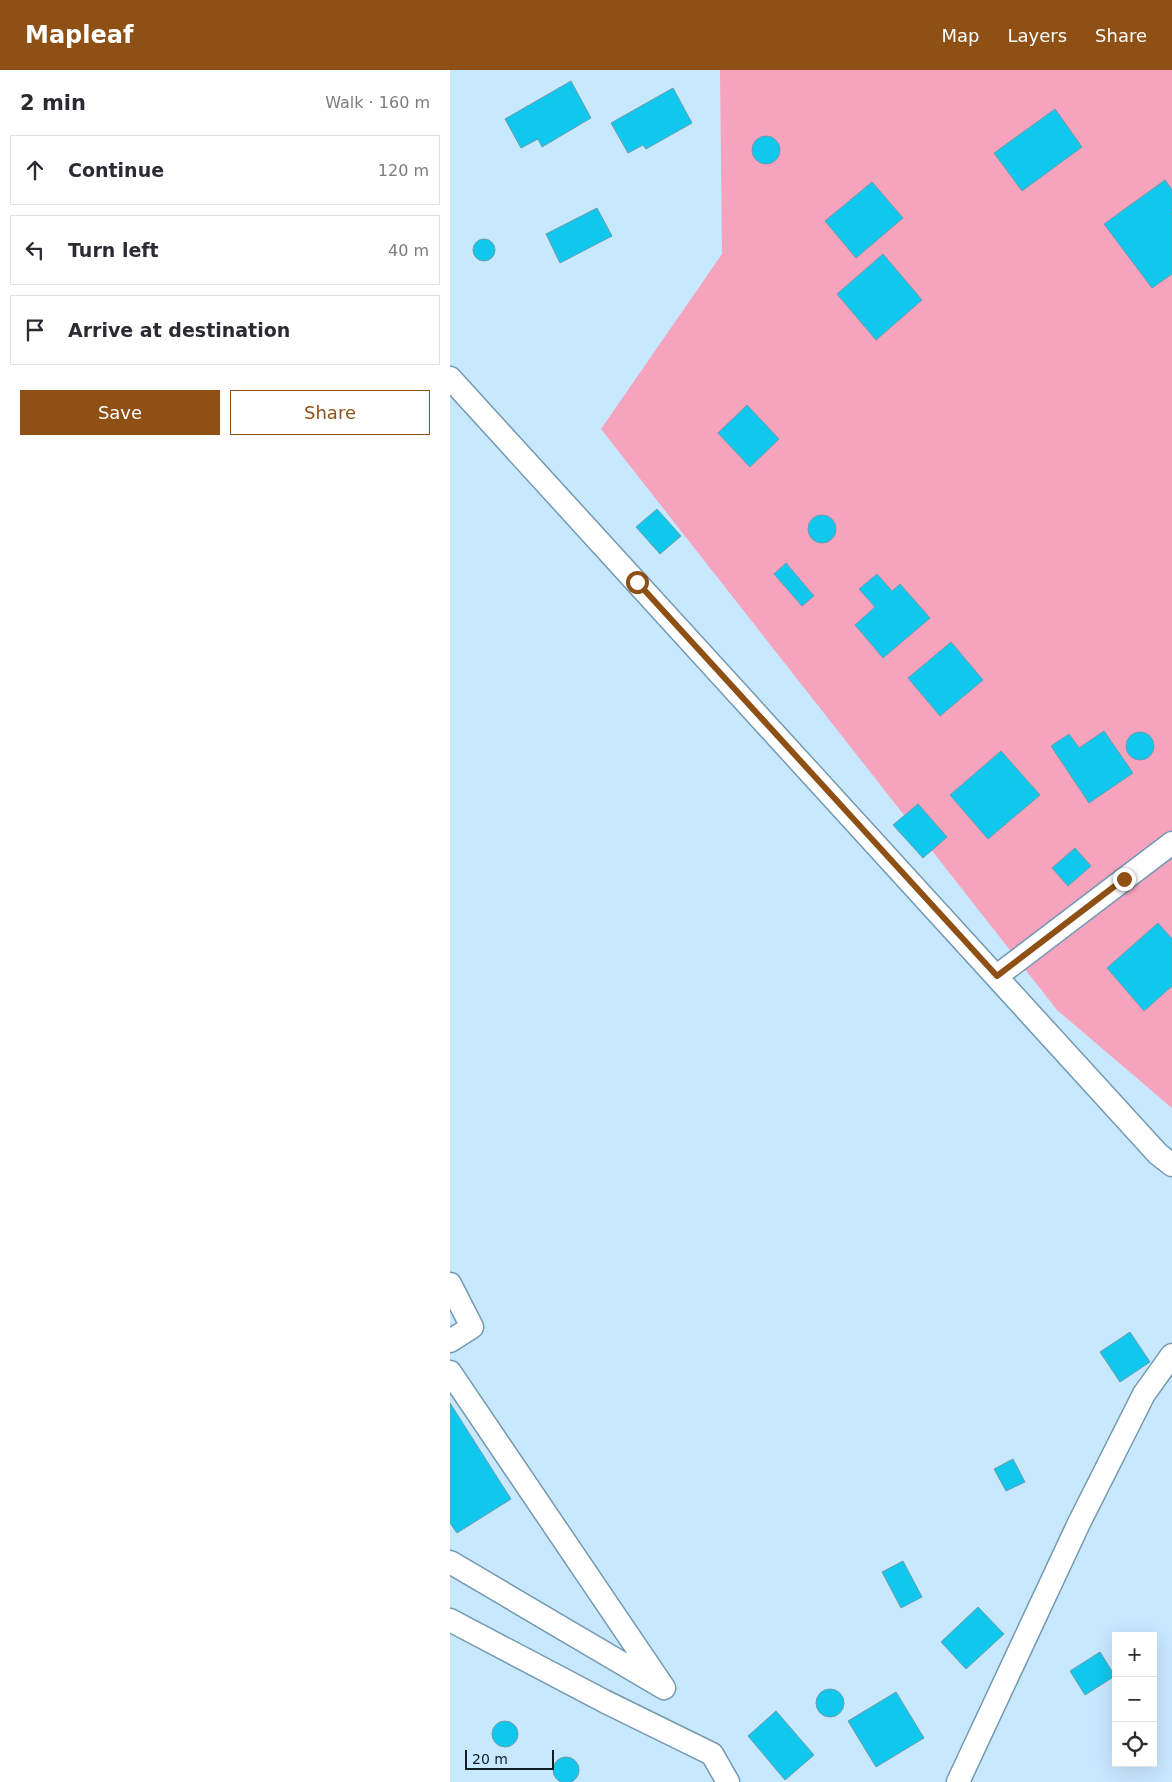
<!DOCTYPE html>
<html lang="en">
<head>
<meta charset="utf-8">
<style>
	body { margin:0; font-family:"DejaVu Sans",sans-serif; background:#f2f2f3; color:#2b2b33 }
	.controls { position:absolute; right:15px; bottom:15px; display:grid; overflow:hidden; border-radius:0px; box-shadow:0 5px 20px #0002 }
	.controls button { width:45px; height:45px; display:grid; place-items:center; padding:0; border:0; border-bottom:1px solid #e1e1e2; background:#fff; color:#2b2b33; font:25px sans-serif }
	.scale { position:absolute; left:15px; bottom:12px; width:89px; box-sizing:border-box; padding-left:5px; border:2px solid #0f1e27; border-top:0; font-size:14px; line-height:18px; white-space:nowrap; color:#0f1e27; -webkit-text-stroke:4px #c8e8fe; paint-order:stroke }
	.stop { position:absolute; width:15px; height:15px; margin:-11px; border:4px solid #8e5015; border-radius:50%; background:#fff }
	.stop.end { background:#8e5015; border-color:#fff; box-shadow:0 1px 5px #0008 }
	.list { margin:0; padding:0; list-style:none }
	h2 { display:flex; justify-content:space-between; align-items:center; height:65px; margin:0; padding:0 20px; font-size:21px }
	h2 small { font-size:16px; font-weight:400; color:#7c7c81 }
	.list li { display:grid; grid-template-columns:32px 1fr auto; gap:15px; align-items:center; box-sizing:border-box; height:70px; margin:0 10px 10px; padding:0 10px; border:1px solid #e1e1e2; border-radius:0px }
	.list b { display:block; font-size:19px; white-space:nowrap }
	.list em { font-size:16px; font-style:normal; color:#7c7c81 }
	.actions { display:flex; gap:10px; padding:15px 20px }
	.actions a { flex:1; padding:11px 0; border:1px solid #8e5015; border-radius:0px; text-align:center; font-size:18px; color:#8e5015 }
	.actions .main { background:#8e5015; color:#fff }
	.icon { flex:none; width:28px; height:28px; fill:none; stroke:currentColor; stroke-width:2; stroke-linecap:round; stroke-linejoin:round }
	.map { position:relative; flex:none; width:722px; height:1712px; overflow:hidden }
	header { display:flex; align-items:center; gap:30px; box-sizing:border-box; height:70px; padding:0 25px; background:#8e5015; color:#fff }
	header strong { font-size:24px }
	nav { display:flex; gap:28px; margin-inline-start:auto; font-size:18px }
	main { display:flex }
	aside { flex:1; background:#fff }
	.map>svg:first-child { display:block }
	.green { fill:#f6a3be }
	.building { fill:#10c7ed; stroke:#6d9dac }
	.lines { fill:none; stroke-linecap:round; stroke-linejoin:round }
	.minor-casing { stroke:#7399b2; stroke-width:25 }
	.minor { stroke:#fff; stroke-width:22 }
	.route { stroke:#8e5015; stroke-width:6 }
</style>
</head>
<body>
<header>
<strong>Mapleaf</strong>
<nav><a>Map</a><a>Layers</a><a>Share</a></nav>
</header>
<main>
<aside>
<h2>2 min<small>Walk · 160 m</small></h2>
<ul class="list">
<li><svg class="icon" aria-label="ahead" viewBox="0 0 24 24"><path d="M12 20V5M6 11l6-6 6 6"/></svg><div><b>Continue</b></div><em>120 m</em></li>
<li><svg class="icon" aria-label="left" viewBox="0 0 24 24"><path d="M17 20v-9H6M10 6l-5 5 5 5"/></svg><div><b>Turn left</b></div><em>40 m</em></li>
<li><svg class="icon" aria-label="arrive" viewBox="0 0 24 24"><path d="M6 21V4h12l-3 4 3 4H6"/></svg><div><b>Arrive at destination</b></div></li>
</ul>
<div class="actions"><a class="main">Save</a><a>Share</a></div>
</aside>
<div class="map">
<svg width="722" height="1712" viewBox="0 0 722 1712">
	<rect width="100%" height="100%" fill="#c8e8fe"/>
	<polygon class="green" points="270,0 722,0 722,1038 607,940 151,359 272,184"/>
	<g class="building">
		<polygon points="121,11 141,48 92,77 88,69 71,78 55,49"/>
		<polygon points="223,18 242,53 196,79 193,75 178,83 161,53"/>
		<polygon points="605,39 632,77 572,121 544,83"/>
		<circle cx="316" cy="80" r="14"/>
		<polygon points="715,110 722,120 722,143 721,144 722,145 722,204 702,218 654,154"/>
		<polygon points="422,112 453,148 406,188 375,151"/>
		<polygon points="147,138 162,166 110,193 96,164"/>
		<circle cx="34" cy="180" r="11"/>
		<polygon points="433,184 472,230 426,270 387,224"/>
		<polygon points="297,335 329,369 300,397 268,363"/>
		<polygon points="207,439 231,466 210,484 186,457"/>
		<circle cx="372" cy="459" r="14"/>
		<polygon points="336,493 364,526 352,536 324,504"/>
		<polygon points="427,504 442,521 450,514 480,548 433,588 405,555 425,537 409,519"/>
		<polygon points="501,572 533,610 490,646 458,608"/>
		<polygon points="654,661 683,703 639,733 601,676 619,664 629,678"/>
		<circle cx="690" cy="676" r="14"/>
		<polygon points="551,681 590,725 538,769 500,725"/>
		<polygon points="468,734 497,767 473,788 443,755"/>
		<polygon points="625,778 641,796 618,816 602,798"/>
		<polygon points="708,853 722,869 722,916 694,941 657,898"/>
		<polygon points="680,1262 700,1292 670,1312 650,1282"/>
		<polygon points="0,1333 61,1429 7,1463 0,1453"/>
		<polygon points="563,1389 575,1412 556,1421 544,1399"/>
		<polygon points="453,1491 472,1527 451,1538 432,1502"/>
		<polygon points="528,1537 554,1564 516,1599 491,1572"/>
		<polygon points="650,1582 665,1606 635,1625 620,1601"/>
		<circle cx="380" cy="1633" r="14"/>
		<polygon points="446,1622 474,1668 426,1697 398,1651"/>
		<polygon points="326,1641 364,1685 335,1710 298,1666"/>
		<circle cx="55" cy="1664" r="13"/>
		<circle cx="116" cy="1700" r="13"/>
	</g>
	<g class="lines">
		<defs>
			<g id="minor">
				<polyline points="0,308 708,1084 722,1095"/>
				<polyline points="547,906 722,773"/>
				<polyline points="0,1214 22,1257 0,1271"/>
				<polyline points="0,1302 214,1618 0,1492"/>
				<polyline points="0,1550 154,1631 262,1684 278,1712"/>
				<polyline points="508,1712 629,1453 694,1324 722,1285"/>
			</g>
		</defs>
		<use href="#minor" class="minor-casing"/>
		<use href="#minor" class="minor"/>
	</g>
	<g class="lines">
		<polyline class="route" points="187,512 547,906 674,809"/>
	</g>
</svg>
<div class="controls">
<button>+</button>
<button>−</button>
<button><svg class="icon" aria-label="locate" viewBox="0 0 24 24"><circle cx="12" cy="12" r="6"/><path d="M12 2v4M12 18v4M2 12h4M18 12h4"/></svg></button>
</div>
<div class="scale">20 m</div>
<div class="stop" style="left:187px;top:512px"></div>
<div class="stop end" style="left:674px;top:809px"></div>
</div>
</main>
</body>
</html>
